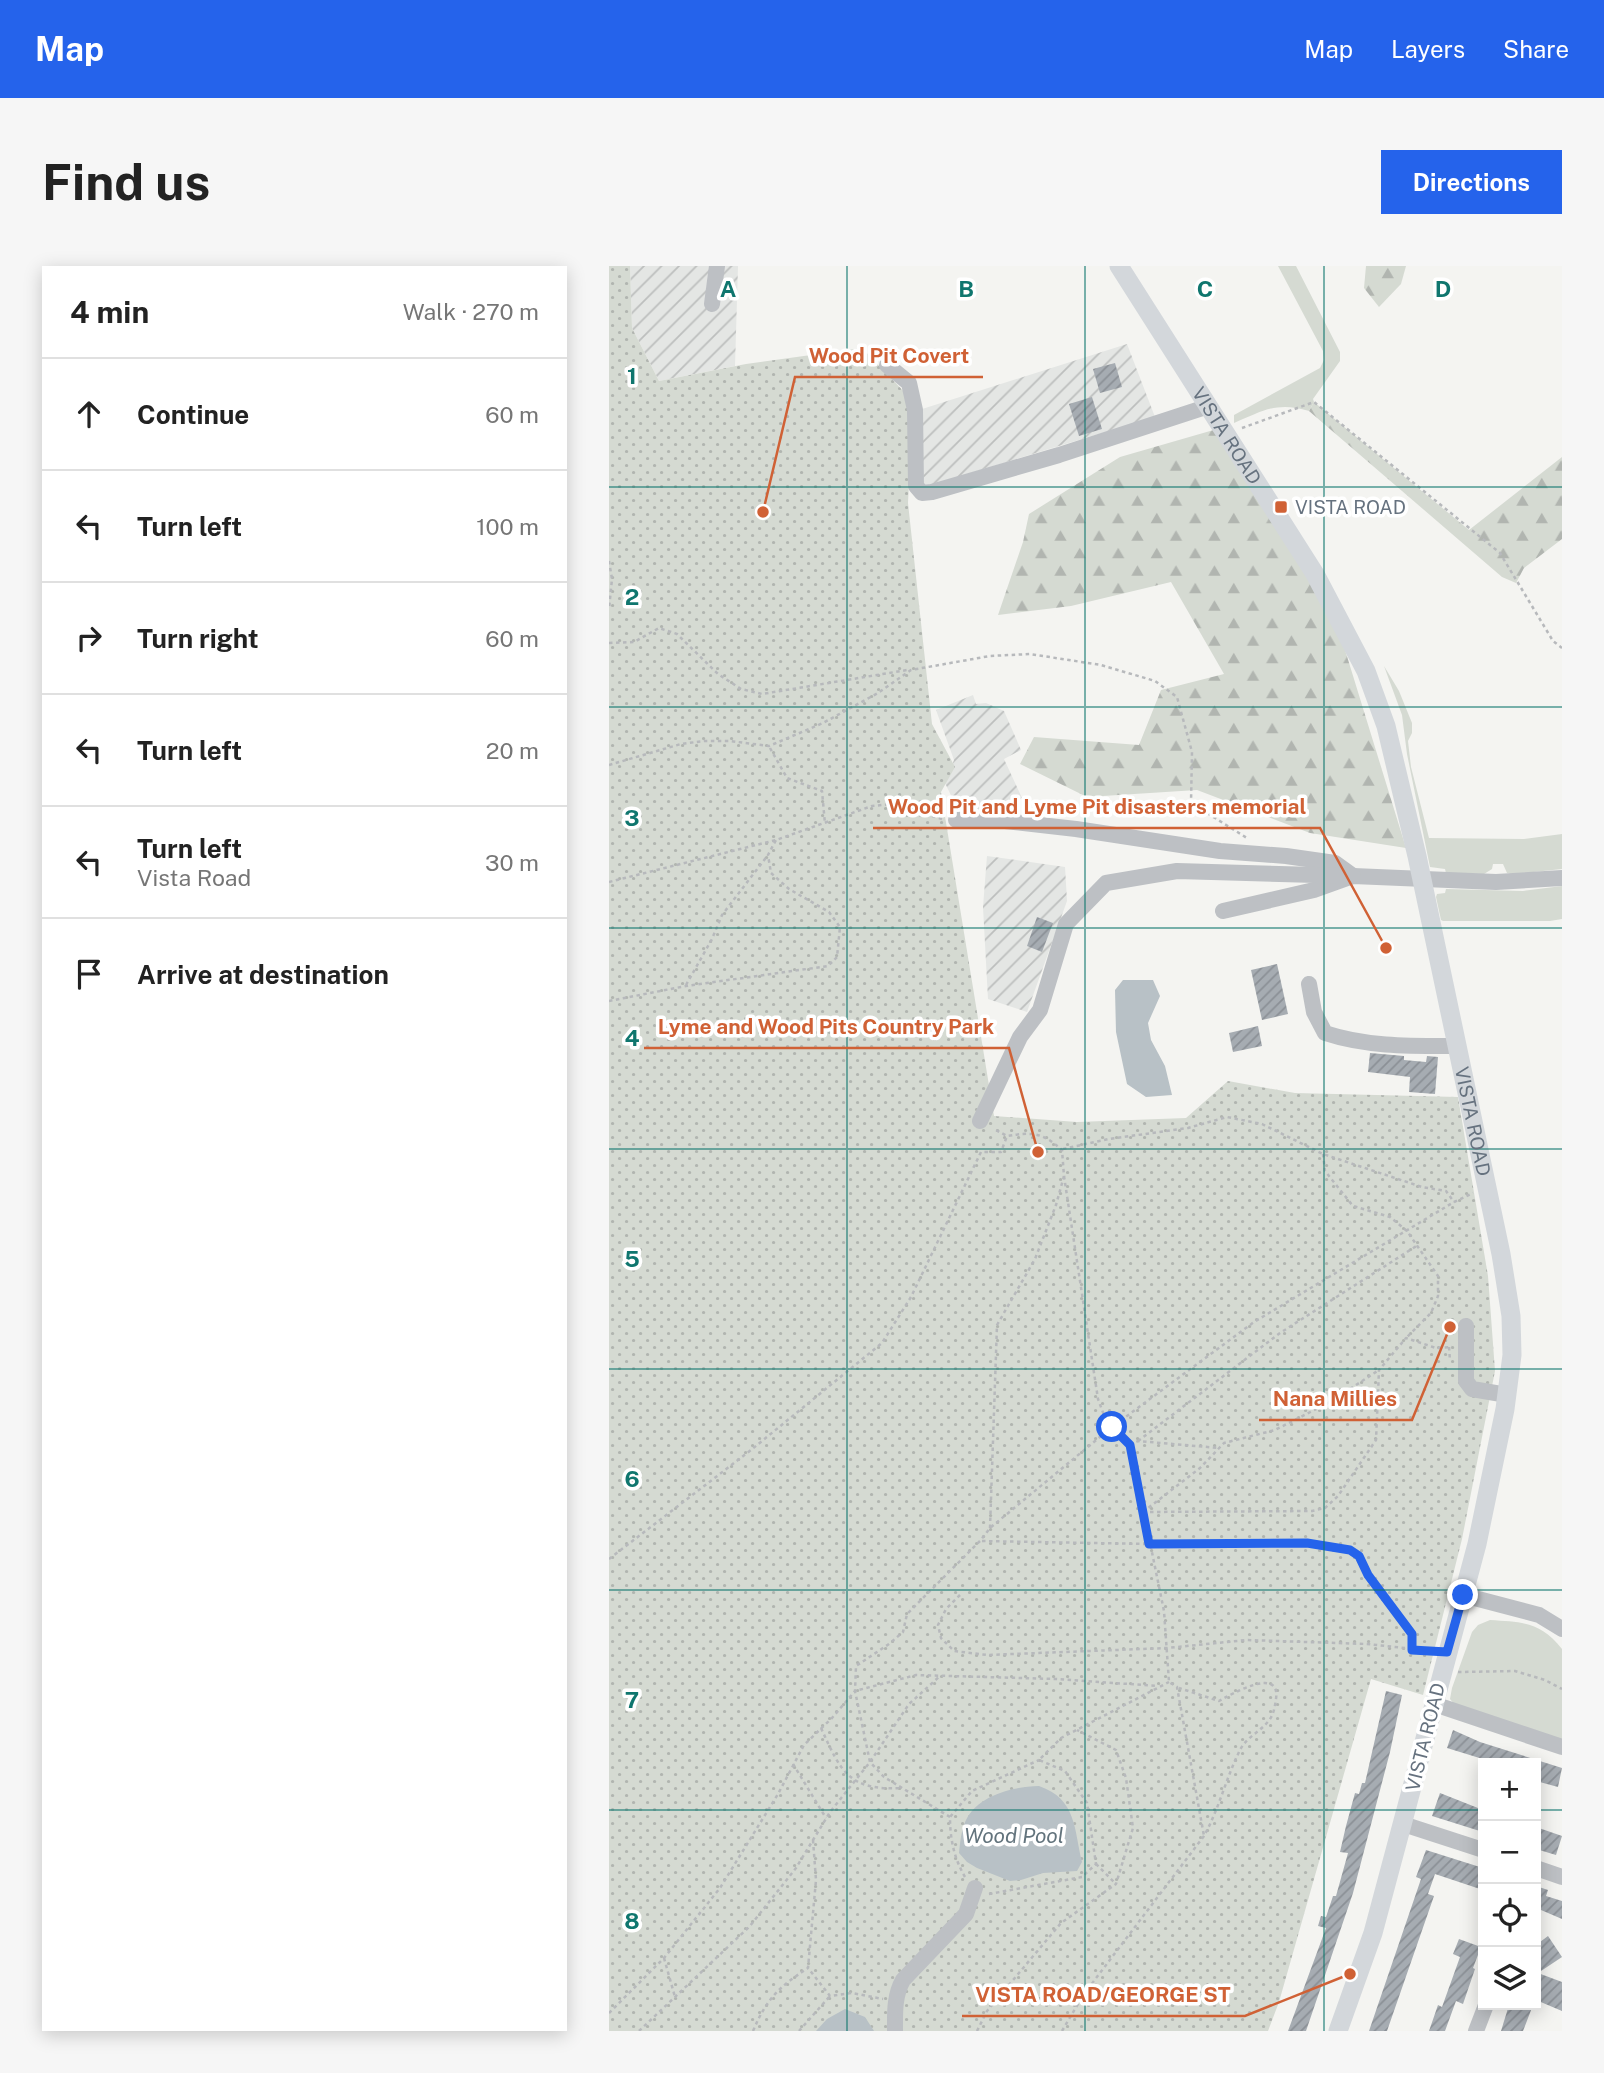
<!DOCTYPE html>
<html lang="en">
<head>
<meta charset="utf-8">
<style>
	body { margin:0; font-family:"Public Sans",sans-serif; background:#f6f6f6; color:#222 }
	.controls { position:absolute; right:21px; bottom:21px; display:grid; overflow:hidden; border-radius:0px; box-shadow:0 4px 18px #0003 }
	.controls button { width:63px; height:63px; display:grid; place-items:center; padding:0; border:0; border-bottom:2px solid #e0e0e0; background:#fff; color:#222; font:35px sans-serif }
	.stop { position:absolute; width:21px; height:21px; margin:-16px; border:5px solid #2563eb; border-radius:50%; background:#fff }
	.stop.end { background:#2563eb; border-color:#fff; box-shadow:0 2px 7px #0008 }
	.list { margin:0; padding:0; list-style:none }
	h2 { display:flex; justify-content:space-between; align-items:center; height:91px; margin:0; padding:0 28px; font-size:30px }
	h2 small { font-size:23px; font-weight:400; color:#767676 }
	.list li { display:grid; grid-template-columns:46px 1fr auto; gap:21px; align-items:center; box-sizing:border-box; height:112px; padding:0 28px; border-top:2px solid #e0e0e0 }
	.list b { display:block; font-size:26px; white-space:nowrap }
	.list p { margin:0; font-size:23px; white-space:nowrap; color:#767676 }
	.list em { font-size:23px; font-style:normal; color:#767676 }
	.icon { flex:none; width:38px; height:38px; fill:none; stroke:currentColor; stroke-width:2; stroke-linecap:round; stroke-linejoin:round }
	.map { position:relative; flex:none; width:953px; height:1765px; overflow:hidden; border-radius:0px }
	header { display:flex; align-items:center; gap:42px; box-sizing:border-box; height:98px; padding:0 35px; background:#2563eb; color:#fff }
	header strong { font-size:33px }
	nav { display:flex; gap:38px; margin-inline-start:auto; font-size:24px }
	.intro { display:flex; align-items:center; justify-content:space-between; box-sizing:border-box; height:168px; padding:0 42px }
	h1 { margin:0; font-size:49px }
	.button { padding:18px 32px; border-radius:0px; background:#2563eb; color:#fff; font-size:24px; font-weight:700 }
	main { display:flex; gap:42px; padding:0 42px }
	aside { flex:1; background:#fff; border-radius:0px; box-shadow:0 4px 18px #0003 }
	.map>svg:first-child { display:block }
	.industrial { fill:url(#industrial-furrows) }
	.grass { fill:#d5dad2 }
	.forest { fill:url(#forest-firs) }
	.park { fill:url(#park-dots) }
	.water { fill:#b8c1c6 }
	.building { fill:url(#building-hatch) }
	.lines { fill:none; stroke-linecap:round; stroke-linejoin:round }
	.path { stroke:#b7b9bc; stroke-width:2.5; stroke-dasharray:3.5 3.5; stroke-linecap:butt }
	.minor { stroke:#bdc0c4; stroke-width:16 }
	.major { stroke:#d3d7db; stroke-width:19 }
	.route { stroke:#2563eb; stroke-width:9 }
	.grid { fill:none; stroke:#0f766e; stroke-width:2; stroke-opacity:0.55 }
	.poi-dot { fill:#d06135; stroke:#fff; stroke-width:2.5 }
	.labels { text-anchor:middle; stroke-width:7; stroke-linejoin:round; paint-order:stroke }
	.street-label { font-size:19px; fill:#66727f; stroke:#fff }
	.poi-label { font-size:19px; fill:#66727f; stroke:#fff; text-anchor:start }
	.water-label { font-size:21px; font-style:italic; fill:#62737c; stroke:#fff }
	.grid-label { font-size:23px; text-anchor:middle; font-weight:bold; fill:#0f766e; stroke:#fff; stroke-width:7; stroke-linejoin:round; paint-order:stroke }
	.leader { fill:none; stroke:#d06135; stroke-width:2.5 }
	.callout-dot { fill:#d06135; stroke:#fff; stroke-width:2.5 }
	.callout-label { font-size:21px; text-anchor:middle; font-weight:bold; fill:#d06135; stroke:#fff; stroke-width:7; stroke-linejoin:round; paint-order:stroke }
</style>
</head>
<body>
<header>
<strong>Map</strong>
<nav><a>Map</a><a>Layers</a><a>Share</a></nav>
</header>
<div class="intro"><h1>Find us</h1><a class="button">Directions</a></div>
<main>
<aside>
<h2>4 min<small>Walk · 270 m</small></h2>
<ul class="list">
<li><svg class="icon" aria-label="ahead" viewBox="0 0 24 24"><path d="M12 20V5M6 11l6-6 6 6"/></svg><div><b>Continue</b></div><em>60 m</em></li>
<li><svg class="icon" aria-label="left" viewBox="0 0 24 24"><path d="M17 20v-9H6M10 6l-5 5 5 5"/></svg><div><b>Turn left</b></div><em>100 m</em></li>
<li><svg class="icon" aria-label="right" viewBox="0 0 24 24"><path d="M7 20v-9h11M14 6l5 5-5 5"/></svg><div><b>Turn right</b></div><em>60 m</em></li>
<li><svg class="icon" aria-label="left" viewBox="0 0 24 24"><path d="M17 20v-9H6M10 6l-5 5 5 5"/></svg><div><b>Turn left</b></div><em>20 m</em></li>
<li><svg class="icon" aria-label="left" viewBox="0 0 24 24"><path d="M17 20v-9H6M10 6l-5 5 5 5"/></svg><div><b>Turn left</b><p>Vista Road</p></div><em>30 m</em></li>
<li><svg class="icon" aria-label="arrive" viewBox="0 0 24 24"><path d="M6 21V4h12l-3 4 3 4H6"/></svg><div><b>Arrive at destination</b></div></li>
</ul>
</aside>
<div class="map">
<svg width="953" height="1765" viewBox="0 0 953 1765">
	<defs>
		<pattern id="industrial-furrows" width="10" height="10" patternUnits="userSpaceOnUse" patternTransform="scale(1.75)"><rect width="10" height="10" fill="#e4e6e4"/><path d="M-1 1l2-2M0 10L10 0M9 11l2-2" fill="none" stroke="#bdbfbe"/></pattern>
		<pattern id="forest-firs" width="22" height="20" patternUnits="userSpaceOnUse" patternTransform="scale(1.75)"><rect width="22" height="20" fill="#d5dad2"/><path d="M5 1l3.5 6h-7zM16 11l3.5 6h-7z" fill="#b1b5b0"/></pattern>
		<pattern id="park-dots" width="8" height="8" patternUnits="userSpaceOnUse" patternTransform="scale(1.75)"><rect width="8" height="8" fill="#d5dad2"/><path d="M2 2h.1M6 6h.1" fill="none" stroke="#b1b5b0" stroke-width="1.8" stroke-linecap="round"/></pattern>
		<pattern id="building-hatch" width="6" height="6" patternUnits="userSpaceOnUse" patternTransform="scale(1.75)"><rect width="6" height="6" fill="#a6acb2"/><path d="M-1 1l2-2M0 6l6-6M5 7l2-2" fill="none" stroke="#8b9096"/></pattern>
	</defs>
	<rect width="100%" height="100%" fill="#f4f4f1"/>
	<g class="industrial">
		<polygon points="21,0 129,0 126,100 50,115 23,62"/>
		<polygon points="518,78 546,151 315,221 310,144"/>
		<polygon points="364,429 367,438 377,437 395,445 412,484 395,493 413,532 381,545 349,544 336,517 345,494 327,444"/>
		<polygon points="378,590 456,601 458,635 418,746 379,733 374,641"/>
	</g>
	<g class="grass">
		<path d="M669,0H687L731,86V95L704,133L705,136L700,145C668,135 654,145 625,157V149L711,102L715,94L714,85Z"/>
		<polygon points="775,400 790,425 803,457 803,467 799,475 802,501 820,572 915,573 953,568 953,603 904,608 898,607 894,598 884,598 883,603 875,608 837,607 836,603 821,601 798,488 793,449"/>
		<polygon points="953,620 953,653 941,655 834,655 832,654 827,631 828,628 836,627 837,623 914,625"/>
		<path d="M881,1354C913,1356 932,1356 953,1383V1474L846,1439L841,1433L843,1422L863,1366L869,1359Z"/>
	</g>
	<g class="forest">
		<polygon points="757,0 797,0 792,18 770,41 755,22"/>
		<polygon points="705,136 860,264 953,191 953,273 915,302 907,317 893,311 700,145"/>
		<polygon points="608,163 721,335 797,582 701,567 588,524 478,531 411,498 425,471 530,479 552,424 615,408 562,316 462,340 389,349 414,276 420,248 511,191"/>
	</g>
	<polygon class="park" points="0,0 21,0 23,62 50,115 137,98 253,82 304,135 299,237 323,458 346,501 332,526 385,850 468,856 577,852 619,815 686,827 849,831 879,1010 886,1105 853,1273 814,1429 762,1413 670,1736 659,1765 0,1765"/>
	<g class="water">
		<polygon points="514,714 544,714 551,730 539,757 542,774 556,800 563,829 537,831 518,818 507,766 506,724"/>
		<path d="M430,1520C468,1533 465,1564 473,1596L468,1605L434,1607L412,1614L401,1615L368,1602L358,1596L350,1587C351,1578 352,1567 355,1559C365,1530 402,1521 430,1520Z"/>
		<polygon points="236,1743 256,1751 265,1765 207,1765 218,1753"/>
	</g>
	<g class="building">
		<polygon points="506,97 513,121 491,127 484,103"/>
		<polygon points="483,131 493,163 470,170 460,138"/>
		<polygon points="428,651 444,657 433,686 418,680"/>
		<polygon points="668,698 679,748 653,754 642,704"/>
		<polygon points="649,760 653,780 624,786 620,767"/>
		<polygon points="761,787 795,790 795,794 817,796 818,790 829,791 826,828 800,826 801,811 759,806"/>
		<polygon points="777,1425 793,1429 781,1486 744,1627 697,1765 679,1765 717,1662 709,1660 712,1650 717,1651 724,1630 727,1630 739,1587 731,1586 737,1560 746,1527 750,1528 753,1517 756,1517"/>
		<polygon points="844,1464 871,1476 953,1502 949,1521 927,1515 927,1497 875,1497 877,1494 838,1482"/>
		<polygon points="831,1527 874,1544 874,1566 823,1550"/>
		<polygon points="927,1561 953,1570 947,1589 927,1583"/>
		<polygon points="817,1584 874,1602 874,1624 826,1608 819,1628 825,1630 778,1765 760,1765 812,1613 807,1611"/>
		<polygon points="927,1620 939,1624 937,1630 953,1635 953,1653 932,1644 929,1655 927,1655"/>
		<polygon points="939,1670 953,1691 929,1707 953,1716 953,1745 927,1734 927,1679"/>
		<polygon points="850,1673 872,1681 864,1702 866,1703 854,1738 847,1735 836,1765 820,1765 829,1739 833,1741 851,1691 844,1688"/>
		<polygon points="900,1739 924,1739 914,1765 892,1765"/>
	</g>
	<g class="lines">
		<g class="path">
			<polyline points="633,162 705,136 891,287 944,375 953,382"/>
			<polyline points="0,295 3,313 0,343"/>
			<polyline points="0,377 25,376 50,362 68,368 109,408 132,423 153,428 298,404"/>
			<polyline points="161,482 178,512 213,525 216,558"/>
			<polyline points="0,499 72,478 95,475 121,475 160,480 214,457 269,427 302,404 381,390 421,388 492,399 546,415 568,431 583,486 582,537 638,572"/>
			<polyline points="0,616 167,574 263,540 283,538 333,553"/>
			<polyline points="77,719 103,673 113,649 159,589"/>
			<polyline points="0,735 77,720 219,700 228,691 231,661 220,646 180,623 162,607 159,589 167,574"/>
			<polyline points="454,883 500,873 579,862 618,851 653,858 714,888 813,921 837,925 845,936"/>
			<polyline points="714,888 716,905 744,940 781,951 798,965 829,1010 829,1030 822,1047 797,1072"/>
			<polyline points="455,910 489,1133 496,1152 521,1179 555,1345 560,1416 568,1421 595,1570"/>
			<polyline points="840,1081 841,1095"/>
			<polyline points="529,1175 671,1067 809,979"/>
			<polyline points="521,1179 529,1175 610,1182"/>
			<polyline points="534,1246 703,1245 716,1242 729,1230 767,1174 770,1104 797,1072 827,1082 843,1081"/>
			<polyline points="534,1246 591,1202 615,1177 666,1164 721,1136 770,1104"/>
			<path d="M381,1262L388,1059L426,993L447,939L455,910L453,884C433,866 424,866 398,870L385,863"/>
			<polyline points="373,1275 540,1278 698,1277 741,1284 750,1290 759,1309 803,1369 803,1384"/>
			<polyline points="0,1293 142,1184 273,1077 302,1031 372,886 392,886 398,870"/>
			<polyline points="351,1329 337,1343 329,1359 332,1372 345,1385 378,1389 558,1382 638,1374 758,1378 824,1385"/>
			<polyline points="849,1406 906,1405 936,1414 953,1423"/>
			<path d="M212,1462C232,1506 240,1525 293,1522"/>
			<polyline points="184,1498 217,1552"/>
			<polyline points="341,1551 275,1511 261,1496 246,1425 307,1409 447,1413 549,1420"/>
			<polyline points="204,1574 207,1614 199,1702 221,1730 243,1727 274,1733"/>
			<polyline points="487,1598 507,1618"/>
			<path d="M356,1611C345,1592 341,1573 341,1551L363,1525L430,1494"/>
			<polyline points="380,1628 473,1611 487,1598 478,1537 456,1505 430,1494 452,1472 560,1416"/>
			<polyline points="55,1692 66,1731"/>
			<polyline points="0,1747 55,1692 111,1622 169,1528 195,1479 223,1452 246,1425 247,1400 280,1378 294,1366 298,1348 371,1275 381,1262 503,1161 645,1056 845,936 864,927"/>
			<polyline points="30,1765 141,1660 187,1602 221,1546 261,1496 300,1438 331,1410"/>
			<path d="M144,1765C158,1732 170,1721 199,1702"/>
			<polyline points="190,1765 221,1730"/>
			<polyline points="368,1765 378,1745 452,1657 507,1618 524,1562 517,1512 507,1484 468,1464"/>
			<path d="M453,1765L475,1728L595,1570C610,1543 617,1512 631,1484C638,1470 652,1466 661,1453C665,1447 666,1440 667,1433C672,1399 621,1429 610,1435L570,1422"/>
		</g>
		<g class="minor">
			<polyline points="103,38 108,0"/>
			<polyline points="278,99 300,117 306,144 307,220 313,227 323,226 450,189 600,140"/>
			<polyline points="347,554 378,553 467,563 611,585 677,590 726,597 744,610"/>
			<polyline points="614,645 705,624 744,610 887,616 953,612"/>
			<path d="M700,718L705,746L716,767C758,781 803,780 848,780"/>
			<polyline points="371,855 411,771 431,744 457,658 497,617 568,605 744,610"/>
			<polyline points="857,1060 857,1115 863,1123 898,1129"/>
			<polyline points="854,1329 930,1349 953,1363"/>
			<polyline points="825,1438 953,1481"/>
			<polyline points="794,1558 874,1584"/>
			<polyline points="927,1602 953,1611"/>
			<path d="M286,1765C286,1747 285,1730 294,1714L357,1648L366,1622"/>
			<polyline points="867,1765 877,1739"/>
		</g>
		<path class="major" id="s1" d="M510,0L706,308L757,405L777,460L808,590L892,988L902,1050L903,1089L896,1143L868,1278L764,1667L729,1765"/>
	</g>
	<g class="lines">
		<polyline class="route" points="503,1161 521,1179 540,1278 698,1277 741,1284 750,1290 759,1309 803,1368 803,1384 838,1386 854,1329"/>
	</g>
	<path class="grid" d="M238,0V1765M476,0V1765M715,0V1765M0,221H953M0,441H953M0,662H953M0,883H953M0,1103H953M0,1324H953M0,1544H874M927,1544H953"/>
	<rect class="poi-dot" x="665" y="234" width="14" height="14" rx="3.5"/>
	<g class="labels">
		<g class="street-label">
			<text dy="7" stroke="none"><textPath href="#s1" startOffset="201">VISTA ROAD</textPath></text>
			<text dy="7" stroke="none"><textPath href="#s1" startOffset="938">VISTA ROAD</textPath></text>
			<text transform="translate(816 1471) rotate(-76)" y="7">VISTA ROAD</text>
		</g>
		<g class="poi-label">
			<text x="686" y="248">VISTA ROAD</text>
		</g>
		<g class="water-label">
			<text x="405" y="1577">Wood Pool</text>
		</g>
	</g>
	<g class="grid-label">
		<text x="119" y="31">A</text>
		<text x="357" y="31">B</text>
		<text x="596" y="31">C</text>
		<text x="834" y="31">D</text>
		<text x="23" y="118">1</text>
		<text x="23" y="339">2</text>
		<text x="23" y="560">3</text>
		<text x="23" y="780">4</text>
		<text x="23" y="1001">5</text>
		<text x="23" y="1221">6</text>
		<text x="23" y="1442">7</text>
		<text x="23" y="1663">8</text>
	</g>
	<path class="leader" d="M154 246L186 111H374M777 682L711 562H264M429 886L400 782H35M841 1061L803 1154H650M741 1708L636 1750H353"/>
	<g class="callout-dot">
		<circle cx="154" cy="246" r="7"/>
		<circle cx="777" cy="682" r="7"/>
		<circle cx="429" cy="886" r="7"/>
		<circle cx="841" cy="1061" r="7"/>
		<circle cx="741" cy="1708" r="7"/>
	</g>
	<g class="callout-label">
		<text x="280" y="97">Wood Pit Covert</text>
		<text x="488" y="548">Wood Pit and Lyme Pit disasters memorial</text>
		<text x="217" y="768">Lyme and Wood Pits Country Park</text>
		<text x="726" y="1140">Nana Millies</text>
		<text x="494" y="1736">VISTA ROAD/GEORGE ST</text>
	</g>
</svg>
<div class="controls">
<button>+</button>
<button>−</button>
<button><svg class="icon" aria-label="locate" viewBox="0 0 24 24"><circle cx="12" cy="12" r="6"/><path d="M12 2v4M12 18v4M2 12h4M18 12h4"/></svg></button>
<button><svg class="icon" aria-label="layers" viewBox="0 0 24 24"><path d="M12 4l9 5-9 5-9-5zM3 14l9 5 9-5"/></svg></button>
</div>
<div class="stop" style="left:503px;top:1161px"></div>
<div class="stop end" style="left:854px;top:1329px"></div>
</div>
</main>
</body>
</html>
